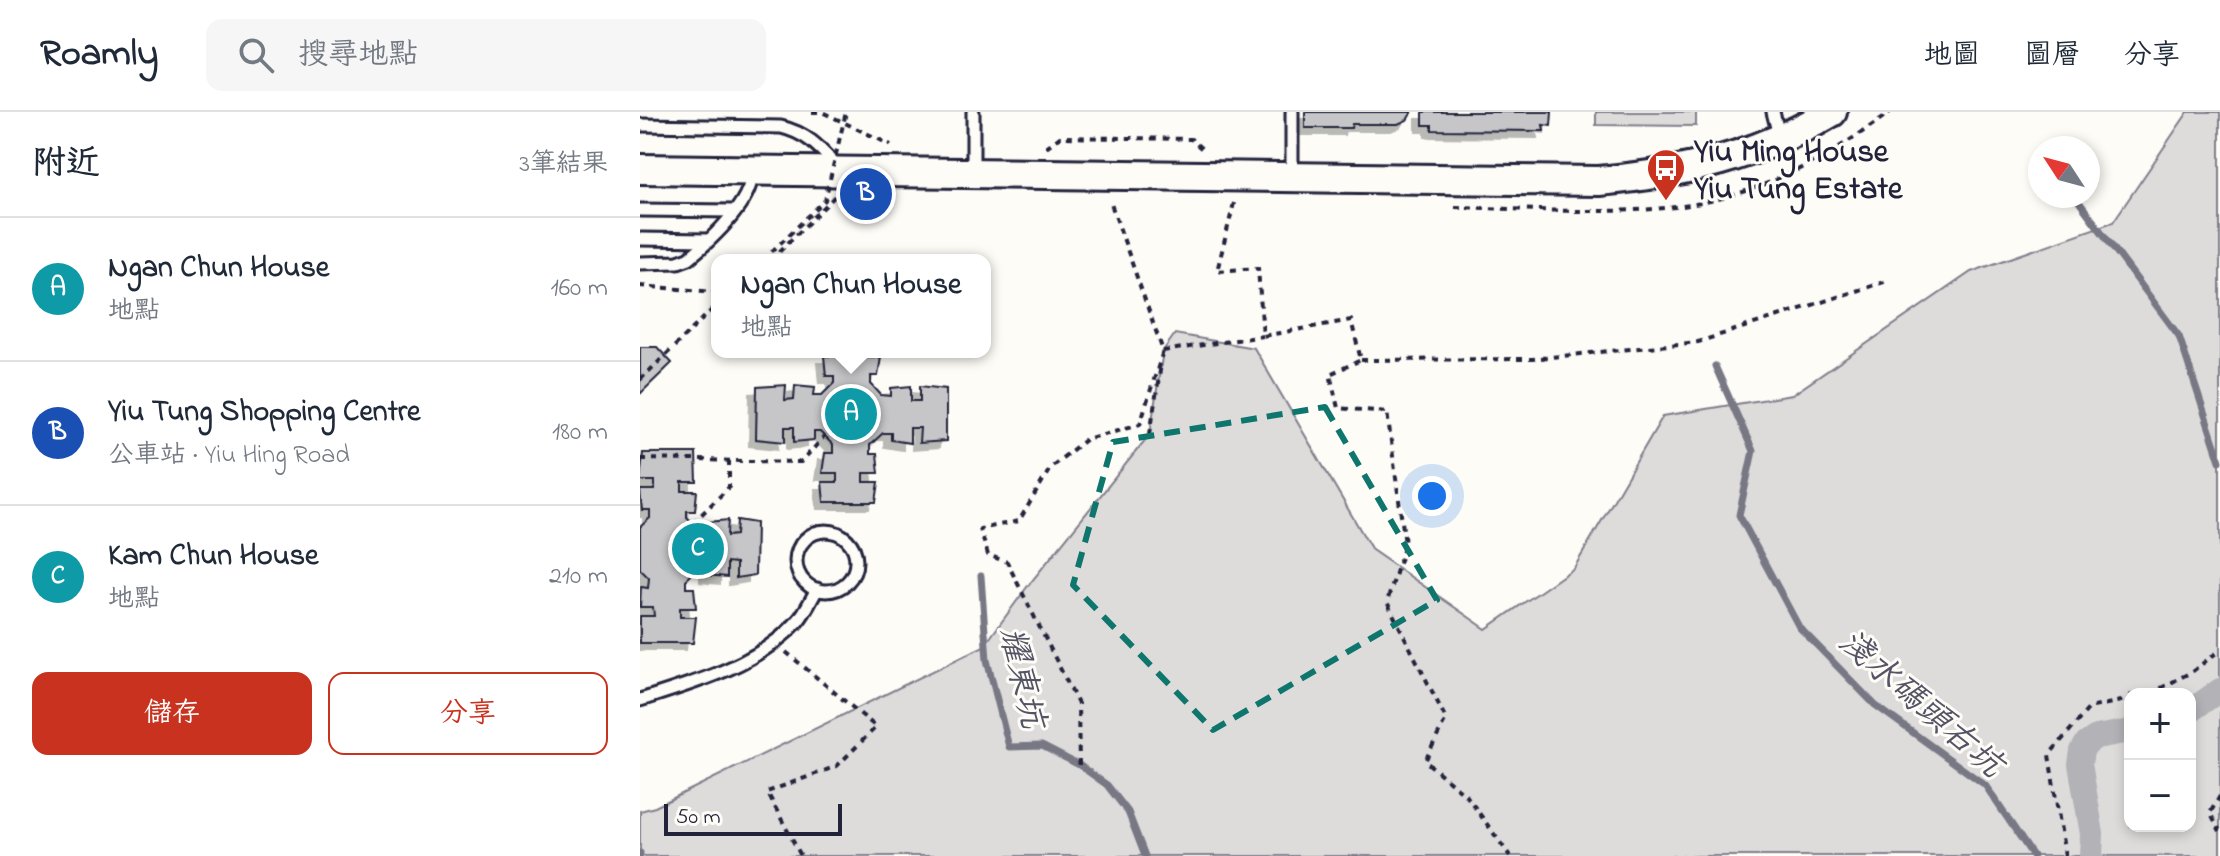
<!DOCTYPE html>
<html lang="zh-TW">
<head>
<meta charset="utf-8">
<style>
	body { margin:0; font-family:"Indie Flower","LXGW WenKai TC",sans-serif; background:#f6f6f7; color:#1f2937 }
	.controls { position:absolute; right:24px; bottom:24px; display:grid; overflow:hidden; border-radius:16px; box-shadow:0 4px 12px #0003 }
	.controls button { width:72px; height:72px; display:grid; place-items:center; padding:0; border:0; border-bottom:2px solid #e0e1e3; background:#fff; color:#1f2937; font:40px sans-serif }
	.compass { position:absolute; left:1388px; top:24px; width:72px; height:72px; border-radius:50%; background:#fff; box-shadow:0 4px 12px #0003; rotate:306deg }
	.scale { position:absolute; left:24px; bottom:20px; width:178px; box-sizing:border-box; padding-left:8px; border:4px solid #22223b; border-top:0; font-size:22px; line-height:28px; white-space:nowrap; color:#22223b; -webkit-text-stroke:6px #fdfcf7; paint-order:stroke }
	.you { position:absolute; left:792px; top:384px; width:28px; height:28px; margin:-20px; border:6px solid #fff; border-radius:50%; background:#1a73e8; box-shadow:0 0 0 12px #1a73e833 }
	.badge { display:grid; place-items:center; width:52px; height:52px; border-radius:50%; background:#c8321e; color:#fff; font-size:26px; font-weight:700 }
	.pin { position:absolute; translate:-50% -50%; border:4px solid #fff; box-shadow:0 2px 8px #0006 }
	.popup { position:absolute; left:71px; top:142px; width:280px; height:104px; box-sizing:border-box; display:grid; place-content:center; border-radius:16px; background:#fff; filter:drop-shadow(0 2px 6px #0005); font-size:26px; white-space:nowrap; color:#747a83 }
	.popup b { font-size:30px; color:#1f2937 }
	.popup::after { content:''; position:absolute; left:50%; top:100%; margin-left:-16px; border:16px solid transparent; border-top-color:#fff }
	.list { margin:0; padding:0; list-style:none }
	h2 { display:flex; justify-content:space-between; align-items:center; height:104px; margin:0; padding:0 32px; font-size:34px }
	h2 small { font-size:26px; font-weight:400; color:#747a83 }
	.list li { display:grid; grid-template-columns:52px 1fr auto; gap:24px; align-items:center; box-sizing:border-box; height:144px; padding:0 32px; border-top:2px solid #e0e1e3 }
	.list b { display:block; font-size:30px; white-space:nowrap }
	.list p { margin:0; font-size:26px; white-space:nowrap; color:#747a83 }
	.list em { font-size:26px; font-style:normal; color:#747a83 }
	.actions { display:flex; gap:16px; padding:24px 32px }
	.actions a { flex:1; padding:18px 0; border:2px solid #c8321e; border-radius:16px; text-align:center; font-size:28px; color:#c8321e }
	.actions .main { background:#c8321e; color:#fff }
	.icon { flex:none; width:44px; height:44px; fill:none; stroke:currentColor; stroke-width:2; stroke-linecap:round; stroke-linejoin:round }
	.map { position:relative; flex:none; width:1580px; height:744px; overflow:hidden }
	header { display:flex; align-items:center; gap:48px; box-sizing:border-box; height:112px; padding:0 40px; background:#fff; border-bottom:2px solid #e0e1e3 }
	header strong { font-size:38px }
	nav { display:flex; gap:44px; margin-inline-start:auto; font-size:28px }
	.search { width:560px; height:72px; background:#f6f6f7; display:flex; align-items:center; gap:20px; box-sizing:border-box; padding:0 28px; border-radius:16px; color:#747a83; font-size:30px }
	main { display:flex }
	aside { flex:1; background:#fff }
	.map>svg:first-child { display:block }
	.green { fill:#dddcdb; stroke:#807f8b; stroke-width:2; fill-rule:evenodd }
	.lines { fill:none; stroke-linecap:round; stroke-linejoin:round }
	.stream { stroke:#787885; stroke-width:7 }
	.canal { stroke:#b2b2b7; stroke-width:24 }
	.building { fill:#c6c6c8; stroke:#22223b; stroke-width:2; filter:url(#shadow) }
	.service-casing { stroke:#22223b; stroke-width:17 }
	.tertiary-casing { stroke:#22223b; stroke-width:34 }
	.path { stroke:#22223b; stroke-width:4; stroke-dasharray:6 6; stroke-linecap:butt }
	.service { stroke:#fdfcf7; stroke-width:11 }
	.tertiary { stroke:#fdfcf7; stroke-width:28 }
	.path-bridge { stroke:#22223b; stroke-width:4; stroke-dasharray:6 6; stroke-linecap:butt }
	.marked { fill:none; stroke:#0f766e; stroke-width:6; stroke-dasharray:16 10; stroke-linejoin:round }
	.labels { text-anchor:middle; stroke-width:6; stroke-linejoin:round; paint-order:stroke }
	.poi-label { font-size:32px; font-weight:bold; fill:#22223b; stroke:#fdfcf7; text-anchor:start }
	.water-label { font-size:34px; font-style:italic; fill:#545466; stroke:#fdfcf7 }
</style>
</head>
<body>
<header>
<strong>Roamly</strong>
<div class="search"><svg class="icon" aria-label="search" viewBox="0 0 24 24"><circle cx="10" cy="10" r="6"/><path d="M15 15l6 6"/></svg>搜尋地點</div>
<nav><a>地圖</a><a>圖層</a><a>分享</a></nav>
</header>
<main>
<aside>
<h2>附近<small>3筆結果</small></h2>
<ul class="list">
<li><span class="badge" style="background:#0f9aa8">A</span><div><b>Ngan Chun House</b><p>地點</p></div><em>160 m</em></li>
<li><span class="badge" style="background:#1a4fb4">B</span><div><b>Yiu Tung Shopping Centre</b><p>公車站 · Yiu Hing Road</p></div><em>180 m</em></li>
<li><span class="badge" style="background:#0f9aa8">C</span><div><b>Kam Chun House</b><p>地點</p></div><em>210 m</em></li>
</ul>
<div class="actions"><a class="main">儲存</a><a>分享</a></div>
</aside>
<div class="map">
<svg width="1580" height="744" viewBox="0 0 1580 744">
	<defs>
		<filter id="shadow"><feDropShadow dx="-7" dy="7" stdDeviation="0" flood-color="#0004"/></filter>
	</defs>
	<rect width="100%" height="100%" fill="#fdfcf7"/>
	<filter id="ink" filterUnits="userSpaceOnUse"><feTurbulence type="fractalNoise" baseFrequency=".0125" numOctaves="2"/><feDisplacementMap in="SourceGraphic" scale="16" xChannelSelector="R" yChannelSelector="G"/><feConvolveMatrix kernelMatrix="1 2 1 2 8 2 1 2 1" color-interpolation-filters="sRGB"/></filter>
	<g filter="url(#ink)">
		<g class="green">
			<polygon points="956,0 1056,0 1056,14 956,13"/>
			<path d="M1548,0H1580V744H0V699L15,695L344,534L387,475L510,322L523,239L535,222L614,236L732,438L846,517L934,456L1023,304L1152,283L1331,160L1473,110ZM1490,582H1550V714H1490Z"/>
		</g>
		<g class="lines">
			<g class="stream">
				<polyline points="1437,87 1539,224 1580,349"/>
				<polyline points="1075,254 1113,339 1099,403 1159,515 1235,593 1345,673 1393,744"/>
				<polyline points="341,464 347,548 369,635 402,634 439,653 467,673 488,700 505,744"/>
				<polyline points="0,741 0,744"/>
			</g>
			<g class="canal">
				<polyline points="1550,599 1580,578"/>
				<polyline points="1451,744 1452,722 1440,652 1442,639 1446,632 1456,625 1490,619"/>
			</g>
		</g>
		<g class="building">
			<polygon points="665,0 772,0 767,8 758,12 712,12 711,16 665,16"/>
			<polygon points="783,0 912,0 911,14 903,13 904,19 792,18 792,13 783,13"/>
			<polygon points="0,235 17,235 32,251 0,282"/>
			<polygon points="199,240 226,240 226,245 241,245 238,264 231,264 231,272 241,283 251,284 251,276 271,274 271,289 280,289 280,274 306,277 306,329 279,331 280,316 270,316 270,331 251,328 251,321 243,321 230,333 230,342 237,342 239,361 224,361 224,370 239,370 236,390 184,390 182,370 197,370 197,361 182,361 185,341 193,341 193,333 180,320 174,320 174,328 154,330 154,315 145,315 145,330 116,327 117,275 146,273 145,288 154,287 155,273 175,275 174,283 182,283 194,271 194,264 186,264 184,244 199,244"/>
			<polygon points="3,341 56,341 57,370 42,370 42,379 57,379 55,399 47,399 47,405 60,418 68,418 68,410 88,408 87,424 96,423 97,408 116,411 115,463 96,466 96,451 87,450 87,465 67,463 67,455 59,455 46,468 46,476 54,476 56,496 40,496 40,505 56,505 53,531 0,531 0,504 14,504 13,495 0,495 1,475 8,476 9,466 0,457 0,415 10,406 10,398 2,398 0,378 15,378 15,369 0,369"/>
		</g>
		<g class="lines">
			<defs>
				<g id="service">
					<polyline points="1133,0 1140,27"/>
					<path d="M0,13L141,15C167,21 180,36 197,54"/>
					<polyline points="333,61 333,0"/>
					<polyline points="652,66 652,0"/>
					<polyline points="0,98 95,99"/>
					<polyline points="0,127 68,128"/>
					<path d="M0,151L38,150L49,146C72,127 111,91 112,61"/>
					<circle cx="186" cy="449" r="30"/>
					<path d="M0,588C54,571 118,553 157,510C165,501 171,488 177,477"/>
				</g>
				<path id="tertiary" d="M0,57L959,69C1046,61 1116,45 1192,0"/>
			</defs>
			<use href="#service" class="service-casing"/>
			<use href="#tertiary" class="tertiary-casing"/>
			<g class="path">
				<polyline points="172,0 182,0 251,33"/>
				<polyline points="406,35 420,25 551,27 562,37"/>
				<polyline points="594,91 577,159 618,156 623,224 711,208 721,248 690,262 698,296 747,300 765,432 747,490 806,607 785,649 826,683 870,744"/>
				<path d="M815,95C888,97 962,103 1035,95C1114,86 1187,48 1250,0"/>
				<polyline points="131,148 195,84"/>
				<polyline points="0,174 77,180"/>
				<polyline points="523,239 623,224"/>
				<polyline points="721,248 892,247 1058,230 1247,169"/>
				<polyline points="0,268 77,193"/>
				<polyline points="510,322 521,252"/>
				<polyline points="0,347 161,350 184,325"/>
				<polyline points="53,411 89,375 89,349"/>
				<polyline points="146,540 236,615 197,654 127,680 161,744"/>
				<polyline points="1510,582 1553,559 1580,538"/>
				<polyline points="439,653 438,592 367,450 348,443 340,417 379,409 411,355 446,327 500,312 523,239 470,89"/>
				<polyline points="1580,684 1570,701 1580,719"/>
				<polyline points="1425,744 1409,643 1449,596 1490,587"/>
			</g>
			<use href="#service" class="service"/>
			<use href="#tertiary" class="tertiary"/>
			<polyline class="path-bridge" points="123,148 185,88 206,0"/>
		</g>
	</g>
	<path class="marked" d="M685,295L797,488L573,618L433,473L473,330Z"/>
	<defs>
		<symbol id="bus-pin" viewBox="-11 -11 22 30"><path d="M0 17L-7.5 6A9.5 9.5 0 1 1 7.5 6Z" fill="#c8321e" stroke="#fdfcf7"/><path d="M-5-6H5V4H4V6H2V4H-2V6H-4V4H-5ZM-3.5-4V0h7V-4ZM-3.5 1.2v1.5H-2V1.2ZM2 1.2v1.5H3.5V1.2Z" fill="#fff"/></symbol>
	</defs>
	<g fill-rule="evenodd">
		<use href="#bus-pin" x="1004" y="34" width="44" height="60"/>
	</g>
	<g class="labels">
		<g class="poi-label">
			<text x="1054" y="49">Yiu Ming House<tspan x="1054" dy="37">Yiu Tung Estate</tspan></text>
		</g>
		<g class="water-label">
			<text transform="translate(384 565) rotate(77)" y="12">耀東坑</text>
			<text transform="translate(1282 590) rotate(41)" y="12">淺水碼頭右坑</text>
		</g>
	</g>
</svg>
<div class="controls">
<button>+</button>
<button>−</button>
</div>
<svg class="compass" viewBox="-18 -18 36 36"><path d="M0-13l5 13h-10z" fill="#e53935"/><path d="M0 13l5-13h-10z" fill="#747a83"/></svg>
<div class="scale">50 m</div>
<div class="you"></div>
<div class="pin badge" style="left:211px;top:302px;background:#0f9aa8">A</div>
<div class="popup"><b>Ngan Chun House</b>地點</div>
<div class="pin badge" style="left:226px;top:82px;background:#1a4fb4">B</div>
<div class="pin badge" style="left:58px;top:437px;background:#0f9aa8">C</div>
</div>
</main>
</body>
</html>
